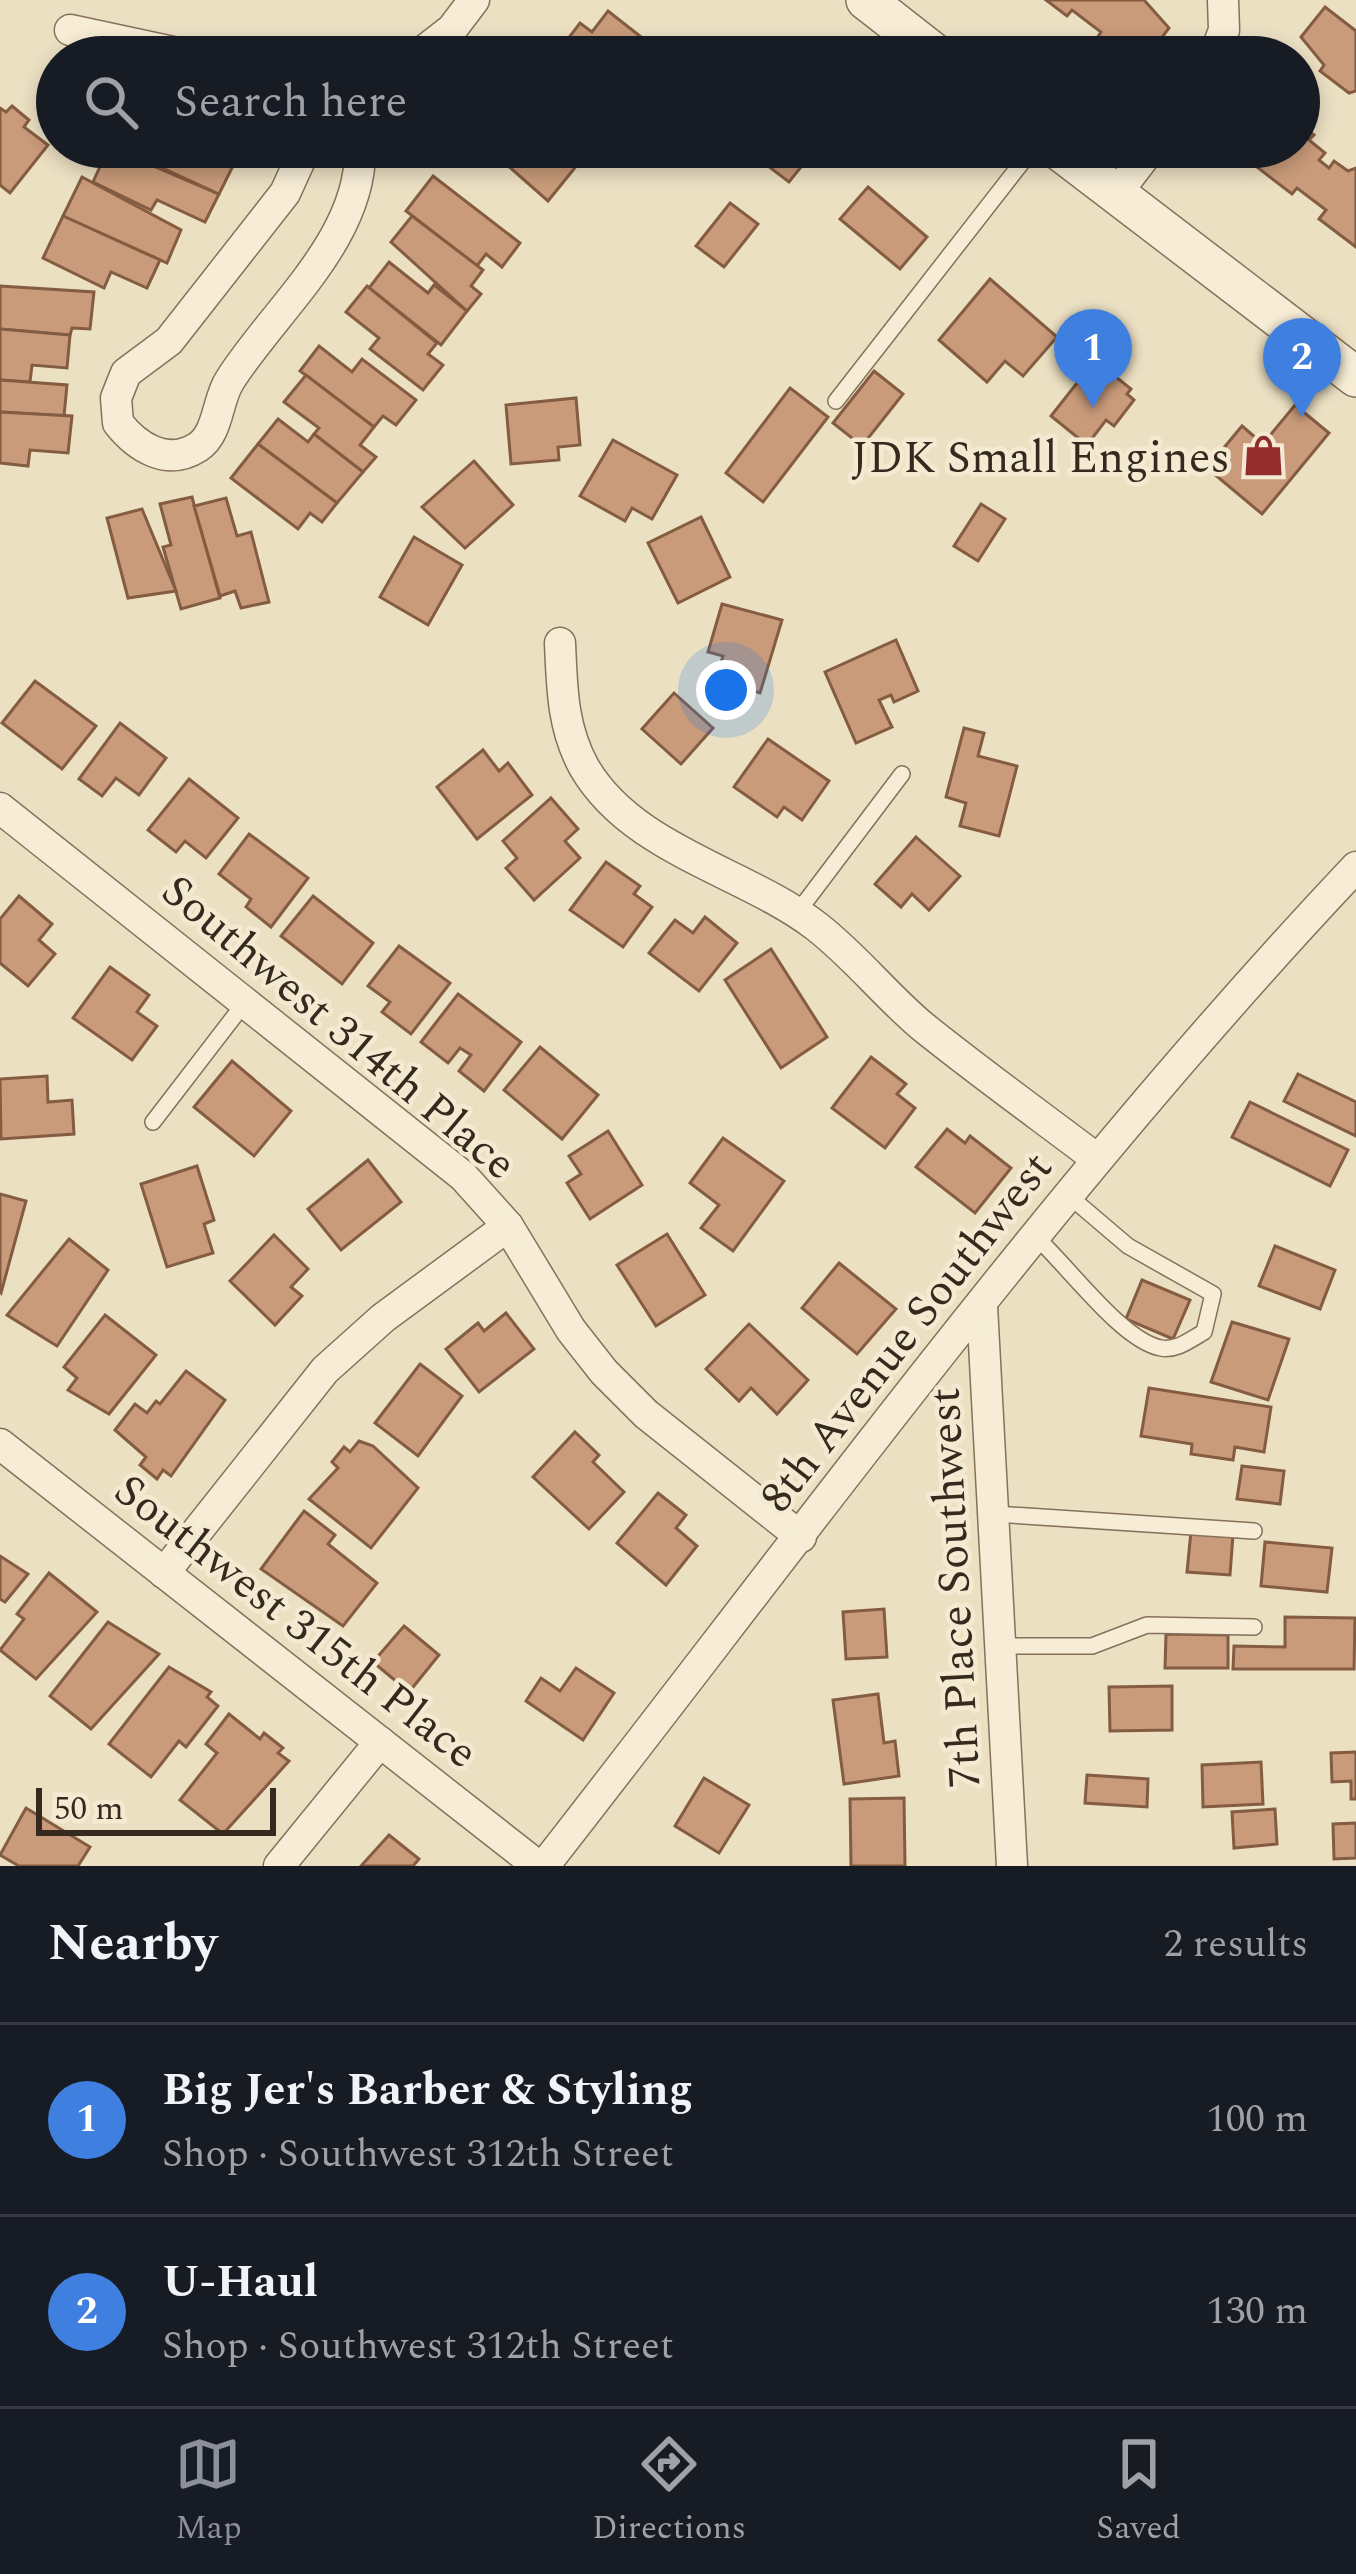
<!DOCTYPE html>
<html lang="en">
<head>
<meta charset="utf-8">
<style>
	body { margin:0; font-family:Spectral,serif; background:#242831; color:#f1f3f6 }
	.scale { position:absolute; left:36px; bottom:30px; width:240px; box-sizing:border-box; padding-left:12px; border:6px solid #362a1e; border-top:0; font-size:33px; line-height:42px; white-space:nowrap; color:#362a1e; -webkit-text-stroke:9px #f4ead2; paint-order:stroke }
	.you { position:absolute; left:726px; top:690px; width:42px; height:42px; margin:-30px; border:9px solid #fff; border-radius:50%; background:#1a73e8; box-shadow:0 0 0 18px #1a73e833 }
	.badge { display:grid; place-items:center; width:78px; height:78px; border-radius:50%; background:#8c9099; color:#fff; font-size:39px; font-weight:700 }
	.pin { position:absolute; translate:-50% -99px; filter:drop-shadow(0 3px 6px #0008) }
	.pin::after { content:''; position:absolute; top:63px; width:42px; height:36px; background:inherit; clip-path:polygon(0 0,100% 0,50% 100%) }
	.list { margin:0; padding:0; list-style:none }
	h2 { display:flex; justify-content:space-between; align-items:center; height:156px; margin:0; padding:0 48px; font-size:51px }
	h2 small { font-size:39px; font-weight:400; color:#9ea1a6 }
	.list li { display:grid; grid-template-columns:78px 1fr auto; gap:36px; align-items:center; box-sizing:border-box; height:192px; padding:0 48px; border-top:3px solid #363941 }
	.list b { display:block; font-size:45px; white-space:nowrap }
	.list p { margin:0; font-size:39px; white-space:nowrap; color:#9ea1a6 }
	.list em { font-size:39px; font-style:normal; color:#9ea1a6 }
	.icon { flex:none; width:66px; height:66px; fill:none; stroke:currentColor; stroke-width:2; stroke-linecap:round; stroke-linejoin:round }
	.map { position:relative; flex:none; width:1356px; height:1866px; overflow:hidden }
	.search { position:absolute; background:#171b24; box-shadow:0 6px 18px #0003; left:36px; right:36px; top:36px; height:132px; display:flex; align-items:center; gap:30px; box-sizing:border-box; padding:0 42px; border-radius:66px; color:#9ea1a6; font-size:45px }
	.sheet { height:540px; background:#171b24 }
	nav { display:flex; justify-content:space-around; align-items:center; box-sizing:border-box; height:168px; border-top:3px solid #363941; background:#171b24; font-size:33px; color:#9ea1a6 }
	nav a { display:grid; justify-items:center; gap:6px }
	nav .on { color:#8c9099 }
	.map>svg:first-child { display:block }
	.building { fill:#c99b7a; stroke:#845c41; stroke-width:3 }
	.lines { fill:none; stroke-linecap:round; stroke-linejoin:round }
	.service-casing { stroke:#86715a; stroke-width:18 }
	.minor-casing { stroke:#86715a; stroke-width:33 }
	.tertiary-casing { stroke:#86715a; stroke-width:42 }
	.service { stroke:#f7edd6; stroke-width:15 }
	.minor { stroke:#f7edd6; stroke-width:30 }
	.tertiary { stroke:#f7edd6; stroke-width:39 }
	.labels { text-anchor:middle; stroke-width:9; stroke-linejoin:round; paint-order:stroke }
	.poi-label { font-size:45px; fill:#362a1e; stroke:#f4ead2; text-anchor:end }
	.street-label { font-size:45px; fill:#362a1e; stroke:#f4ead2 }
</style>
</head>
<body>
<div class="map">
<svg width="1356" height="1866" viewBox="0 0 1356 1866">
	<rect width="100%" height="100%" fill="#ece0c3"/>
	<g class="building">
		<polygon points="1046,0 1144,0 1169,28 1147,57 1115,57 1095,41 1101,32 1072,10 1067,16"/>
		<polygon points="1325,7 1356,31 1356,91 1349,93 1320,71 1324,65 1301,37"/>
		<polygon points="608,11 645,40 631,57 554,57 580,23 592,32"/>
		<polygon points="12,106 29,120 24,127 48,145 10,193 0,185 0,108 6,112"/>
		<polygon points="1299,124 1314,135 1309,140 1325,153 1319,160 1329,168 1334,161 1348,171 1356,168 1356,247 1319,219 1326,210 1297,188 1292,194 1253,164 1257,159 1241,147 1299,147"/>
		<polygon points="109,147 219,194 205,222 157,200 151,210 93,182"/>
		<polygon points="117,147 196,147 233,166 219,194"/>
		<polygon points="521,147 587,147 590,149 548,201 506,164"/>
		<polygon points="743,147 817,147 789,182"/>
		<polygon points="433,176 520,243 502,267 486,254 477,266 406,211"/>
		<polygon points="82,177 181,230 167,263 63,216"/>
		<polygon points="868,187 927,237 900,269 840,219"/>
		<polygon points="730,203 758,224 724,267 696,246"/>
		<polygon points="63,216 160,260 147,288 111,272 104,288 43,258"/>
		<polygon points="412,216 483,270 471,286 481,294 467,311 391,242"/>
		<polygon points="389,262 428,293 434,285 467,311 441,345 369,288"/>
		<polygon points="990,279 1057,337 1023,376 1005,361 987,382 939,340"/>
		<polygon points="0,286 94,292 90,329 72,328 70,335 0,329"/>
		<polygon points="367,286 437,343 428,354 443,365 423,390 370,349 379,338 346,312"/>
		<polygon points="0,329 70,335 67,368 32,365 30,382 0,380"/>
		<polygon points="319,346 352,372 362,359 416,400 396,425 383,416 374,427 300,371"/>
		<polygon points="1095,360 1131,389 1127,394 1134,400 1114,426 1106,420 1087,445 1051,416"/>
		<polygon points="874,371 903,394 862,446 833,423"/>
		<polygon points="306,375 374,427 360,445 376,457 363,472 314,434 319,428 284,402"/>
		<polygon points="0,380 67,385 64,416 0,412"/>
		<polygon points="790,388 828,417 763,502 726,473"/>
		<polygon points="576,398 580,445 558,447 559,460 511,464 506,405"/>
		<polygon points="1295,405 1329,433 1262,514 1207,468 1242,426 1263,444"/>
		<polygon points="0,412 72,416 68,453 30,450 28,466 0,463"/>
		<polygon points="278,419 308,442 314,434 363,472 337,503 258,444"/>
		<polygon points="613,440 677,475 652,519 632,508 625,521 580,496"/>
		<polygon points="258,444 337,503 322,522 310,513 298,529 231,478"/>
		<polygon points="474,461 513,505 465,548 422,507"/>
		<polygon points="192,497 220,598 181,609 163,547 171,545 160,504"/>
		<polygon points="226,498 237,536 251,532 269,602 241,608 235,591 220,596 194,506"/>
		<polygon points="981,504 1005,519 978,561 954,546"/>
		<polygon points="142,509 176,591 128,598 107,518"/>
		<polygon points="701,517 730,577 678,603 648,543"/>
		<polygon points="414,537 462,565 428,625 380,597"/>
		<polygon points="722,604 782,620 760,693 715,680 723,656 708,652"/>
		<polygon points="896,640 918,691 894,702 891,695 879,700 892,727 856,743 825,672"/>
		<polygon points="35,681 96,726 62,769 2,723"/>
		<polygon points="674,693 713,728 681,764 642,729"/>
		<polygon points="120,723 166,758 139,795 116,778 102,796 79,779"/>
		<polygon points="964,728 984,733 978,756 1017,766 999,836 960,826 966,803 946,797"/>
		<polygon points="768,739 829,781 802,820 784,807 777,817 734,787"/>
		<polygon points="483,750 499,771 508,763 532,795 477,839 437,787"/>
		<polygon points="189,779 238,818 206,858 185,841 176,852 148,830"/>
		<polygon points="551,798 578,829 565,841 580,858 534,900 506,868 517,858 503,841"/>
		<polygon points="249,834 308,878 271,927 246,907 251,899 219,874"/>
		<polygon points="916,837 960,876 929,910 912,894 901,907 875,884"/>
		<polygon points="606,862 640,886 634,894 652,907 623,947 570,910"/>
		<polygon points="19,896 52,924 39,940 55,954 28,986 0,963 0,919"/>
		<polygon points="313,896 373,943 342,984 281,936"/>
		<polygon points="705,917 737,943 699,991 649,953 675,920 693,933"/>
		<polygon points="399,946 450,983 411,1034 382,1012 390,1002 368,986"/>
		<polygon points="771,949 827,1037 781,1068 725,980"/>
		<polygon points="110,967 149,995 137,1012 157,1026 132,1060 73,1018"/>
		<polygon points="458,994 521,1042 484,1091 459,1071 471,1055 460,1048 448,1063 421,1042"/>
		<polygon points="540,1047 598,1095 562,1139 504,1090"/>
		<polygon points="871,1057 906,1084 897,1094 915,1108 885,1148 832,1108"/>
		<polygon points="232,1061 291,1111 254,1156 194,1107"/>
		<polygon points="1298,1074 1356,1102 1356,1136 1284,1101"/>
		<polygon points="47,1076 48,1102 72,1100 74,1134 1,1139 0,1079"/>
		<polygon points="1250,1102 1348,1150 1330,1186 1232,1137"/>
		<polygon points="947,1129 965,1143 970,1136 1011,1168 975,1213 916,1167"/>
		<polygon points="608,1131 642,1185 590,1219 567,1183 581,1174 569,1156"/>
		<polygon points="723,1138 784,1181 733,1251 701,1228 719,1205 690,1183"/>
		<polygon points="368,1160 401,1202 341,1250 308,1209"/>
		<polygon points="197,1166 214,1220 204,1224 213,1253 167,1267 141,1184"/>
		<polygon points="0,1194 26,1201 1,1293 0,1292"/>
		<polygon points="667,1234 705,1295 656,1326 617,1265"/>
		<polygon points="274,1235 308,1269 291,1287 302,1296 275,1325 230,1281"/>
		<polygon points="69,1239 108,1270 57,1346 7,1315"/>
		<polygon points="1275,1246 1335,1270 1320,1309 1259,1286"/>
		<polygon points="839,1263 896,1309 857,1354 802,1308"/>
		<polygon points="1142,1280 1190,1300 1173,1339 1126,1319"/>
		<polygon points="506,1313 534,1349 479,1392 446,1349 478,1323 484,1331"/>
		<polygon points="105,1315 156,1355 109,1414 68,1390 77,1378 64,1367"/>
		<polygon points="1232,1322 1289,1339 1268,1400 1211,1382"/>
		<polygon points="749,1324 808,1380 777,1414 751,1388 739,1401 706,1369"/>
		<polygon points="420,1364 462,1396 418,1456 375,1423"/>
		<polygon points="186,1371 225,1400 171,1476 163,1470 157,1479 140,1465 146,1457 115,1430 135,1404 147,1413 156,1401 160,1404"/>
		<polygon points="1149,1388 1271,1407 1264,1452 1235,1447 1233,1460 1191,1454 1192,1444 1141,1436"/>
		<polygon points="575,1432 599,1455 593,1462 624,1492 589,1529 533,1477"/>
		<polygon points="359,1441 373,1446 418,1488 371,1548 309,1499 338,1468 332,1462 344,1447 350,1452"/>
		<polygon points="1242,1466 1284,1471 1280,1504 1237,1499"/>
		<polygon points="658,1493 686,1515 676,1528 697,1546 666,1585 617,1543"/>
		<polygon points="304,1511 335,1535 328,1544 377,1583 343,1626 261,1569"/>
		<polygon points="1191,1531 1233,1535 1230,1575 1187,1572"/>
		<polygon points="1265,1542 1332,1548 1327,1592 1261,1586"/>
		<polygon points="0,1556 28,1574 5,1602 0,1599"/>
		<polygon points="49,1573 97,1612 36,1679 0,1650 24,1619 17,1614"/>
		<polygon points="884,1609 887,1657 846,1659 843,1612"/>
		<polygon points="1285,1617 1355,1618 1354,1669 1233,1669 1234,1646 1285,1647"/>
		<polygon points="108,1622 159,1654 91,1729 50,1696"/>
		<polygon points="404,1626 439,1655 409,1692 373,1662"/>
		<polygon points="1166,1634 1228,1635 1228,1668 1165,1668"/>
		<polygon points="169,1667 211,1692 207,1697 218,1706 186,1747 179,1741 151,1777 109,1744"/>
		<polygon points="576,1668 614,1693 583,1740 526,1701 541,1678 560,1691"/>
		<polygon points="1172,1686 1172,1730 1110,1731 1109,1687"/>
		<polygon points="878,1694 884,1743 895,1741 899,1776 844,1784 833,1700"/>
		<polygon points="229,1714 260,1739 264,1733 283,1748 278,1753 289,1761 223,1834 180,1800 217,1753 206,1744"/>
		<polygon points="1356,1752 1356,1799 1351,1799 1351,1781 1332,1782 1331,1753"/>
		<polygon points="1261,1762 1263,1804 1203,1807 1202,1765"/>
		<polygon points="1087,1775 1148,1779 1147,1807 1085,1803"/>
		<polygon points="704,1778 749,1805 719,1853 675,1826"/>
		<polygon points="904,1798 905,1866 851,1866 850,1799"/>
		<polygon points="26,1808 90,1847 78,1866 19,1866 0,1855"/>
		<polygon points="1275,1809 1277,1844 1234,1848 1232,1812"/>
		<polygon points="1356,1823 1356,1858 1334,1859 1333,1824"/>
		<polygon points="389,1835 419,1859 413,1866 361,1866"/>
	</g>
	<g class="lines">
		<defs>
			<g id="service">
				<polyline points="836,401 1034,147"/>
				<polyline points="797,913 902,774"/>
				<polyline points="153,1122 246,1001"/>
				<path d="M1036,1237C1067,1265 1122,1341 1161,1348C1177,1351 1191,1339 1204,1332L1213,1294L1128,1246L1068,1195"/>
				<polyline points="995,1514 1254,1531"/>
				<polyline points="1001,1646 1092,1646 1147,1625 1254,1627"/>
			</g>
			<g id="minor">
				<polyline points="70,30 196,57"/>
				<polyline points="416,57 452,29 474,0"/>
				<polyline points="1214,57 1224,30 1223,0"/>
				<path d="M306,147L285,193L169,341L126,373L116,398L118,423C137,447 167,467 198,447C219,433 217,399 230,380C275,309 363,238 360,147"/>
				<polyline points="1116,194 1152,147"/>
				<path d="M560,643C562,687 562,727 584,767C632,850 744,871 816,926C855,956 885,995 922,1026C979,1072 1039,1115 1097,1159"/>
				<polyline points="0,808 463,1176 508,1226 571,1330 604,1372 646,1414 801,1537"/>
				<polyline points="982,1306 1012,1866"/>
				<polyline points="0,1444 538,1866"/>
				<polyline points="164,1573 325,1370 383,1318 508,1226"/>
				<polyline points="279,1866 380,1742"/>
				<path d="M544,1866C808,1528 1061,1179 1356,867"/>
			</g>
			<g id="tertiary">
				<polyline points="866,0 939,57"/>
				<polyline points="1055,147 1356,377"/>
			</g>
		</defs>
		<use href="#service" class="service-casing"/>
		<use href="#minor" class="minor-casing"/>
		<use href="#tertiary" class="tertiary-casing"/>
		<use href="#service" class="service"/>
		<use href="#minor" class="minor"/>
		<use href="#tertiary" class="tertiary"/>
	</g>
	<defs>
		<symbol id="shop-bare" viewBox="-9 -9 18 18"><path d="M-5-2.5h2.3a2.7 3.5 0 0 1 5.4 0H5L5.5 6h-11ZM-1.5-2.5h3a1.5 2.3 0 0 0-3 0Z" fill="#932c2d" stroke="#f4ead2" stroke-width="2.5" paint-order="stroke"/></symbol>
	</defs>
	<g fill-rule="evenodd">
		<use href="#shop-bare" x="1234" y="426" width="59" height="59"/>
	</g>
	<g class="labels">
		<g class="poi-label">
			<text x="1230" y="472">JDK Small Engines</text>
		</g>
		<g class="street-label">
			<text transform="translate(340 1026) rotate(40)" y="16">Southwest 314th Place</text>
			<text transform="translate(905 1331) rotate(-52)" y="16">8th Avenue Southwest</text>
			<text transform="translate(953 1588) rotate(-93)" y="16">7th Place Southwest</text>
			<text transform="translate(297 1620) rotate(38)" y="16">Southwest 315th Place</text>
		</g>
	</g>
</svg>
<div class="scale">50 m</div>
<div class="you"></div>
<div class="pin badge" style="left:1093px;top:408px;background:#3f7fe0">1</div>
<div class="pin badge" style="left:1302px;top:417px;background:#3f7fe0">2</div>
<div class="search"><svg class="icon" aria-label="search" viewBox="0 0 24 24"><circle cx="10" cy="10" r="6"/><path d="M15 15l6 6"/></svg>Search here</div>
</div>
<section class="sheet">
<h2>Nearby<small>2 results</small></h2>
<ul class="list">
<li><span class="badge" style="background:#3f7fe0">1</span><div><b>Big Jer's Barber &amp; Styling</b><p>Shop · Southwest 312th Street</p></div><em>100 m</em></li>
<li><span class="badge" style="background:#3f7fe0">2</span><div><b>U-Haul</b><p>Shop · Southwest 312th Street</p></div><em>130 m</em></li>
</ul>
</section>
<nav>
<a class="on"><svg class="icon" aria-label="map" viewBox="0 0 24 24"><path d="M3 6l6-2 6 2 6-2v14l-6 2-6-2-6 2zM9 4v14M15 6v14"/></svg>Map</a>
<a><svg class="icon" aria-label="directions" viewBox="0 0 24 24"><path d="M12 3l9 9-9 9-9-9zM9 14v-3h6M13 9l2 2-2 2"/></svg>Directions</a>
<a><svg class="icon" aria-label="saved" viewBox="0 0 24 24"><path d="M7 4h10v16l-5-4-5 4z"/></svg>Saved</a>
</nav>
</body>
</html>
